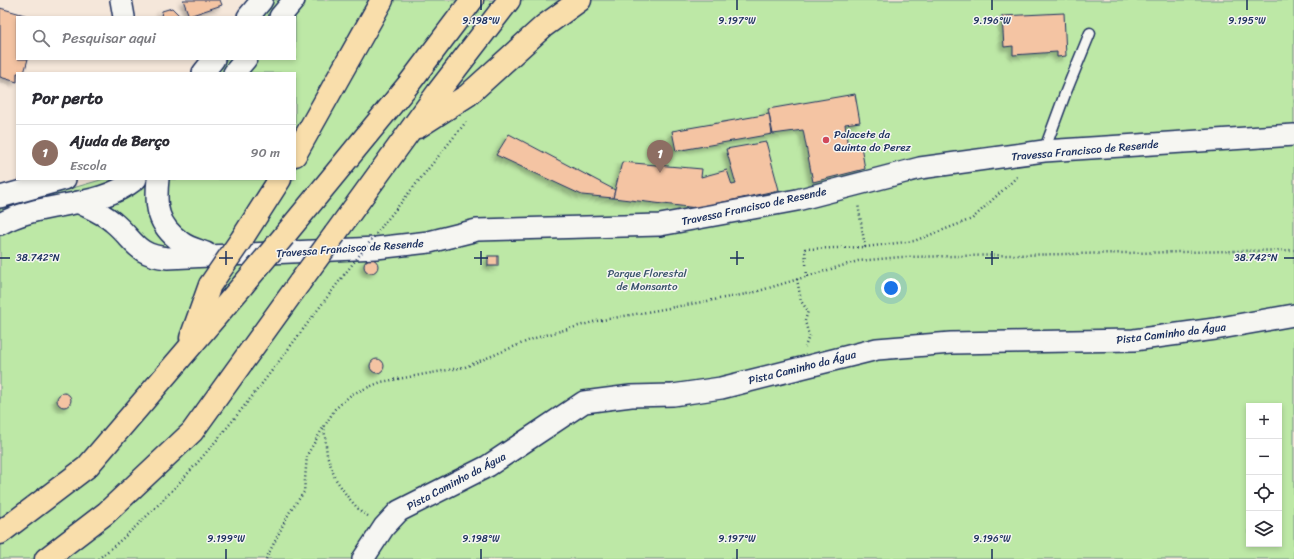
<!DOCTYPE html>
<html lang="pt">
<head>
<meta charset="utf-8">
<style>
	body { margin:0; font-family:Sriracha,sans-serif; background:#f2f2f3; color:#2b2b33 }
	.controls { position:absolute; right:12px; bottom:12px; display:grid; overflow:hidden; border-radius:0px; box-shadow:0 2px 6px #0003 }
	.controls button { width:36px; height:36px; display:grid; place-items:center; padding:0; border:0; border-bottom:1px solid #e1e1e2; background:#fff; color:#2b2b33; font:20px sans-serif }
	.you { position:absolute; left:891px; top:288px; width:14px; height:14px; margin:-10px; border:3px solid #fff; border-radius:50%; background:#1a73e8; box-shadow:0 0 0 6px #1a73e833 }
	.badge { display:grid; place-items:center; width:26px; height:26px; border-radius:50%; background:#db2777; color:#fff; font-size:13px; font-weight:700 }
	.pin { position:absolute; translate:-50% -33px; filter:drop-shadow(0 1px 2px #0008) }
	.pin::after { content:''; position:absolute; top:21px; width:14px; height:12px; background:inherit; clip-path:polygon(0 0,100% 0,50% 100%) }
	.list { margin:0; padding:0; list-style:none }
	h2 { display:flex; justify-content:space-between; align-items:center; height:52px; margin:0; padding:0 16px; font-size:17px }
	h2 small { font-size:13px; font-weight:400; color:#7c7c81 }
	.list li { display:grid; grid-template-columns:26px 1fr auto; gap:12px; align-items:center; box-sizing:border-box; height:56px; padding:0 16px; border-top:1px solid #e1e1e2 }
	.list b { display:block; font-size:15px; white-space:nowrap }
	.list p { margin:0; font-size:13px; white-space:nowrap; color:#7c7c81 }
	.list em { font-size:13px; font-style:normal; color:#7c7c81 }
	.icon { flex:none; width:22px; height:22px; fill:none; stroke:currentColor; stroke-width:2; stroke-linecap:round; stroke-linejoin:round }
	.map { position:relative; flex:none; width:1294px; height:559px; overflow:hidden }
	.search { position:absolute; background:#fff; box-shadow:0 2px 6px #0003; left:16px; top:16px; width:280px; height:44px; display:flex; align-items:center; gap:10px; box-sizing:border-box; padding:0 14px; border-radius:0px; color:#7c7c81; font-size:15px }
	.panel { position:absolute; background:#fff; box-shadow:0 2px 6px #0003; left:16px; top:72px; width:280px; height:108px; border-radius:0px }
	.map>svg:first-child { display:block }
	.green { fill:#bde8a6; stroke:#6c8c82; fill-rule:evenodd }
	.building { fill:#f4c4a3; stroke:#1b2f5e; filter:url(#shadow) }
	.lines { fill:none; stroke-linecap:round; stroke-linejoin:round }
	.service-casing { stroke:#1b2f5e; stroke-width:13 }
	.minor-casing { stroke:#1b2f5e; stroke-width:24 }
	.trunk-casing { stroke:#1b2f5e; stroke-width:25 }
	.path { stroke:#1b2f5e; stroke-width:2.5; stroke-dasharray:1 3; stroke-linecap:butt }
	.service { stroke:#f6f6f2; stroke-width:10 }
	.minor { stroke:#f6f6f2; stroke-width:21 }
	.trunk { stroke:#f9deab; stroke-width:22 }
	.trunk-bridge-casing { stroke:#1b2f5e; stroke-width:25; stroke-linecap:butt }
	.path-bridge { stroke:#1b2f5e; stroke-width:2.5; stroke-dasharray:1 3; stroke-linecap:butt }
	.trunk-bridge { stroke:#f9deab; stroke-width:22 }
	.ticks { fill:none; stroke:#1b2f5e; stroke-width:1.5 }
	.poi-dot { fill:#d1495b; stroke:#f6f6f2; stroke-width:1.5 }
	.labels { text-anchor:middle; stroke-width:3; stroke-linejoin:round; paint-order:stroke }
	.poi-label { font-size:11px; fill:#1b2f5e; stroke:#f6f6f2; text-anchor:start }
	.street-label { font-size:11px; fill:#1b2f5e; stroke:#f6f6f2 }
	.park-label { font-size:11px; fill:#3b546c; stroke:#f6f6f2 }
	.ticks-label { font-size:10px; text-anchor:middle; fill:#1b2f5e; stroke:#f6f6f2; stroke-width:3; stroke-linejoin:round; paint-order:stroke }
</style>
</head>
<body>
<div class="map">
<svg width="1294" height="559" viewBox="0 0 1294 559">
	<defs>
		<filter id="shadow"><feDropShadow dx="-3.5" dy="3.5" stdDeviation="2" flood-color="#0004"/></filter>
	</defs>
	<rect width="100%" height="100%" fill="#f5e7da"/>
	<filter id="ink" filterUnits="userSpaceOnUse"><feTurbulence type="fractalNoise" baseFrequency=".025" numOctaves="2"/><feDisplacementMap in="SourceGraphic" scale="8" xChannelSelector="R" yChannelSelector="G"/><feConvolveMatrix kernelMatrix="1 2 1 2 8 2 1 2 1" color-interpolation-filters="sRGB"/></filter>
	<g filter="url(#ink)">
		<path class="green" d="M274,0H1294V559H0V209L104,179H295V73H217L227,59H295V17H260ZM1249,406H1279V544H1249Z"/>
		<g class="building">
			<polygon points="183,0 220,0 222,5 189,16"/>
			<polygon points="0,8 28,16 17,17 17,59 28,59 24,73 17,73 17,82 0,77"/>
			<polygon points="172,8 179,15 179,17 161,17 162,11"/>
			<polygon points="1064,13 1066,56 1057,57 1057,52 1013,55 1013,46 1004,47 1002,16"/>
			<polygon points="855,94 860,122 845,124 848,149 861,146 865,169 813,182 803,130 773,134 768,109"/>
			<polygon points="769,114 772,134 676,151 672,131"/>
			<polygon points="509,134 615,190 613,198 582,195 496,155"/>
			<polygon points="766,142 779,190 697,208 613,198 622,162 702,169 701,177 727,170 732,185 736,184 726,149"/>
			<rect x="488" y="256" width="10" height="10"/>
			<circle cx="371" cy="266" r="7"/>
			<circle cx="377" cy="366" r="7"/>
			<circle cx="64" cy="400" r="7"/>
		</g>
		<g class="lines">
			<defs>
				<polyline id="service" points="1044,151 1065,94 1090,33"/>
				<g id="minor">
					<polyline points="121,0 124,17"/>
					<polyline points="248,17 262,0"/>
					<polyline points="280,17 294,0"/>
					<polyline points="203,73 214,59"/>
					<polyline points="234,73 246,59"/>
					<path d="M158,179C155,206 157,225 181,242C187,247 198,250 206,253"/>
					<polyline points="0,197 65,179"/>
					<path d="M78,202C89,208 103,213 113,222C135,240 135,255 168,258L376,248L429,242L477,230L660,225L797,200L920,168L1044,151L1294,135"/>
					<path d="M0,224C43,200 97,210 136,179"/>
					<polyline points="363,559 384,527 399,511 488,466 584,402 631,396 673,395 721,388 877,349 951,343 1134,340 1215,329 1294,315"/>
				</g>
				<g id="trunk">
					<polyline points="418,127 468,95 544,26 580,0"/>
					<polyline points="295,155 382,0"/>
					<polyline points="335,234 438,92 509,0"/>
					<polyline points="284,236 408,85 472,0"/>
					<polyline points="243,237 280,179"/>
					<polyline points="191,338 210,285"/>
					<polyline points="0,533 87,467 243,285"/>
					<polyline points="46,559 106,513 192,432 300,282"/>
				</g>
			</defs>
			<use href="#service" class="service-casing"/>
			<use href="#minor" class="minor-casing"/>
			<use href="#trunk" class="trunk-casing"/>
			<g class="path">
				<polyline points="383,225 466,122"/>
				<polyline points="865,247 914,241 972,219 1019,175"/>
				<polyline points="807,277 805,249 865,247 858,204"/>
				<polyline points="797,279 801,301 808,311 805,321 809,336 805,347"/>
				<polyline points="368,516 361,512 347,496 335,478 327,455 324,427 335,409 352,394 381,382 465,367 535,338 597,321 752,293 858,261 901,257 1294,250"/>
				<path d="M98,559C194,483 270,372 344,275"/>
				<polyline points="266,559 289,513 304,492 307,455 323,428"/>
			</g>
			<use href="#service" class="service"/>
			<use href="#minor" class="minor"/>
			<use href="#trunk" class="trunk"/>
			<defs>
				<g id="trunk-bridge">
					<polyline points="300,282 335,234"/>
					<polyline points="210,285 243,237"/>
					<polyline points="243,285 284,236"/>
				</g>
			</defs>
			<use href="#trunk-bridge" class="trunk-bridge-casing"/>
			<polyline class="path-bridge" points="344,275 383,225"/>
			<use href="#trunk-bridge" class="trunk-bridge"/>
		</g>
	</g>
	<path class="ticks" d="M481,0V10M737,0V10M992,0V10M1247,0V10M226,251V265M481,251V265M737,251V265M992,251V265M0,258H10M219,258H233M474,258H488M730,258H744M985,258H999M1284,258H1294M226,549V559M481,549V559M737,549V559M992,549V559"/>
	<circle class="poi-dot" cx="826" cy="140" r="4"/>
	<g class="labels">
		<g class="poi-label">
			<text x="834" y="138">Palacete da<tspan x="834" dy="13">Quinta do Perez</tspan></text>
		</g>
		<g class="street-label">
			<text transform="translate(1085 150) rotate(-5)" y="4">Travessa Francisco de Resende</text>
			<text transform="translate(754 206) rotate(-12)" y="4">Travessa Francisco de Resende</text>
			<text transform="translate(350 248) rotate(-4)" y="4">Travessa Francisco de Resende</text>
			<text transform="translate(1171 333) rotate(-7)" y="4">Pista Caminho da Água</text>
			<text transform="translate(802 367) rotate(-14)" y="4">Pista Caminho da Água</text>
			<text transform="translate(456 481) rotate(-28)" y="4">Pista Caminho da Água</text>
		</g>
		<g class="park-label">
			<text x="647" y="277">Parque Florestal<tspan x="647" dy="13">de Monsanto</tspan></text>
		</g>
	</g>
	<g class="ticks-label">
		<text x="481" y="24">9.198°W</text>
		<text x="737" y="24">9.197°W</text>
		<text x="992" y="24">9.196°W</text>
		<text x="1247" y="24">9.195°W</text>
		<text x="38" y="261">38.742°N</text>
		<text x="1256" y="261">38.742°N</text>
		<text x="226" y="542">9.199°W</text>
		<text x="481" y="542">9.198°W</text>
		<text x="737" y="542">9.197°W</text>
		<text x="992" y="542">9.196°W</text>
	</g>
</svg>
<div class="controls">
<button>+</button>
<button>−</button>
<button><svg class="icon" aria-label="locate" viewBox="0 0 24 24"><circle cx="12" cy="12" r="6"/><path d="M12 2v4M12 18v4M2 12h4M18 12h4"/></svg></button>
<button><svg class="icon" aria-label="layers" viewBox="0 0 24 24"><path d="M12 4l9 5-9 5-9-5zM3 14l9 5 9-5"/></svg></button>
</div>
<div class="you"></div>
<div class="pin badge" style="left:660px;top:173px;background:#8d6e63">1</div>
<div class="search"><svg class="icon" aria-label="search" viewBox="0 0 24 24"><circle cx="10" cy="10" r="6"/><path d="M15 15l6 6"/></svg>Pesquisar aqui</div>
<section class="panel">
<h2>Por perto<small></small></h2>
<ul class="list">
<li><span class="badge" style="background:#8d6e63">1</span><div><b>Ajuda de Berço</b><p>Escola</p></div><em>90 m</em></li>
</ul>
</section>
</div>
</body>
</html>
